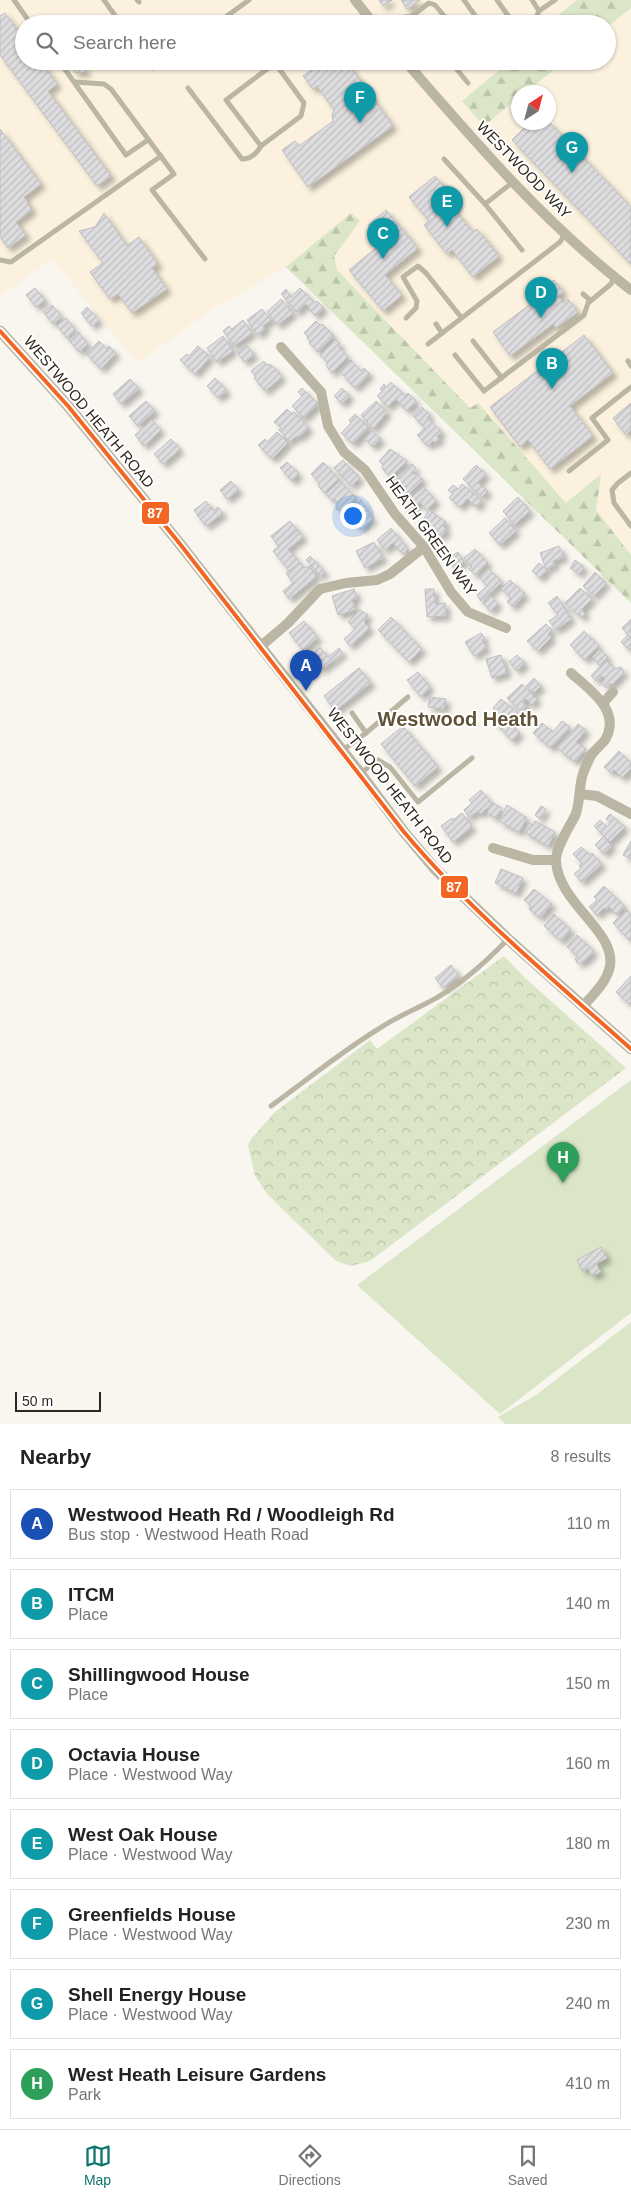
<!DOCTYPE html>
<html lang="en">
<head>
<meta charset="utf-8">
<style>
	body { margin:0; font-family:Helvetica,sans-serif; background:#f2f2f2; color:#222 }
	.compass { position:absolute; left:511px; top:85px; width:45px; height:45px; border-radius:50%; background:#fff; box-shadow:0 1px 4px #0004; rotate:36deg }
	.scale { position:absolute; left:15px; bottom:12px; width:86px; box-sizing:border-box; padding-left:5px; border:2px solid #2e281d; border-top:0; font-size:14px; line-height:18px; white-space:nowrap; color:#2e281d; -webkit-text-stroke:4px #fff; paint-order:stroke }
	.you { position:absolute; left:352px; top:515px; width:18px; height:18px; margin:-12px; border:4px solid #fff; border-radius:50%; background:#1a73e8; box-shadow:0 0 0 8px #1a73e833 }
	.badge { display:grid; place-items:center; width:32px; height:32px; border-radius:50%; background:#0f766e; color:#fff; font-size:16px; font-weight:700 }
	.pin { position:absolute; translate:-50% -41px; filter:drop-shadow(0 1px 2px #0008) }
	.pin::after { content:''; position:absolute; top:26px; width:18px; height:15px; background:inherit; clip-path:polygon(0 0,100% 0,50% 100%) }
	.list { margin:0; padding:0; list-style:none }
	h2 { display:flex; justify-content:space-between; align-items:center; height:65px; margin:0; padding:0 20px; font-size:21px }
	h2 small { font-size:16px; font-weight:400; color:#767676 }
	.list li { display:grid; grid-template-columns:32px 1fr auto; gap:15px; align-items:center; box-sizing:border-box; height:70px; margin:0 10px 10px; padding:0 10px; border:1px solid #e0e0e0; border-radius:0px }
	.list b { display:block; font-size:19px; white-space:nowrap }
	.list p { margin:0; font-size:16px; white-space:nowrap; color:#767676 }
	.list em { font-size:16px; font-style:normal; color:#767676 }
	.icon { flex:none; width:28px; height:28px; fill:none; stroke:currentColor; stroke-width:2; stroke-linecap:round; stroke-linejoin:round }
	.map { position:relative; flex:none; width:631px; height:1424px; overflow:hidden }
	.search { position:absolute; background:#fff; box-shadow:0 1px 4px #0004; left:15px; right:15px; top:15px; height:55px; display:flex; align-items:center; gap:12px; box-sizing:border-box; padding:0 18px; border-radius:28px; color:#767676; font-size:19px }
	.sheet { height:705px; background:#fff }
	nav { display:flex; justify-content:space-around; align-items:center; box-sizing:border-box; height:70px; border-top:1px solid #e0e0e0; background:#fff; font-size:14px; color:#767676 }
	nav a { display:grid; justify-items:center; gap:2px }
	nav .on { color:#0f766e }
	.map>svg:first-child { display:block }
	.built { fill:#fbf1de; fill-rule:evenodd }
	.green { fill:#dae6c7 }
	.forest { fill:url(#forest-firs) }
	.park { fill:url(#park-crowns) }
	.building { fill:url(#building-hatch); stroke:#bfbec0; filter:url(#shadow) }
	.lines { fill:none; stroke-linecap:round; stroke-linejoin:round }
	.service { stroke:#bbb5a4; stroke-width:5 }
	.minor { stroke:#bbb5a4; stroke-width:10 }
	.tertiary { stroke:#bbb5a4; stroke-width:11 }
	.bus-1-casing { stroke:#fff; stroke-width:8 }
	.bus-1 { stroke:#f26522; stroke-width:4 }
	.labels { text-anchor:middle; stroke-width:4; stroke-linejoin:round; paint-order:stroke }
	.street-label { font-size:15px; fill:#2e281d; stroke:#fff }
	.district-label { font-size:20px; font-weight:bold; fill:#5f5239; stroke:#fff }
	.line-badge { stroke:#fff; stroke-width:2 }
	.badge-label { font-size:14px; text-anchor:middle; font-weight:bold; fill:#fff }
</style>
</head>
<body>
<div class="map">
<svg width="631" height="1424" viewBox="0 0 631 1424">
	<defs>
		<pattern id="forest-firs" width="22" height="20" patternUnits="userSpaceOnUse" patternTransform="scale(1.25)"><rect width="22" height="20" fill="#dae6c7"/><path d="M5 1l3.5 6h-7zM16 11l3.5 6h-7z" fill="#bbc5aa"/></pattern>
		<pattern id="park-crowns" width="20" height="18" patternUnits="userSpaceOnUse" patternTransform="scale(1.25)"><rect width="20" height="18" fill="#dae6c7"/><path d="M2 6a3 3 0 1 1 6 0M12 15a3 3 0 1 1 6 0" fill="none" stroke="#bbc5aa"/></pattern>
		<pattern id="building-hatch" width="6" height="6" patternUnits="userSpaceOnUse" patternTransform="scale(1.25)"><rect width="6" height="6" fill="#dddcdf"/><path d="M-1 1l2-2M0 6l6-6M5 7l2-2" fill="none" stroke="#bebdbf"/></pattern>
		<filter id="shadow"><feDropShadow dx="4.5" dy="4.5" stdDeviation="2.5" flood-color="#0004"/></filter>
	</defs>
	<rect width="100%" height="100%" fill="#f9f6ef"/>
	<path class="built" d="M0,0H631V603L286,267L213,309L137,363L52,259L0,297ZM24,24H607V61H24ZM518,92H548V122H518Z"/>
	<g class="green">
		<polygon points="631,1080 631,1313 500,1414 357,1285"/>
		<polygon points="631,1322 631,1424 505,1424 498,1417 536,1395"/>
	</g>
	<g class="forest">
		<polygon points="577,0 631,0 631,8 607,27 607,24 553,24 557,16"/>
		<polygon points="510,61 565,61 526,92 518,92 518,98 484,126 462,101"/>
		<polygon points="351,213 360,221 334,256 337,270 470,408 478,403 566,503 601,474 596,510 631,555 631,603 286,267"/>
	</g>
	<polygon class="park" points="504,956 524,977 626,1068 370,1261 351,1266 336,1261 267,1194 255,1176 248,1145 251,1139 275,1112 370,1040 377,1049"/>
	<g class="building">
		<polygon points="379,0 392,0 383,6"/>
		<polygon points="401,0 420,0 407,9"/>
		<polygon points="5,13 24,39 24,61 40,61 57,84 48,91 111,176 97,186 0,55 0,16"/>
		<polygon points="67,61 79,61 87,72 76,73"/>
		<polygon points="323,61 346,61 393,126 308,187 282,150 295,141 299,146 333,121 332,115 334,110 317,86 313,89 303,76"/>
		<polygon points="548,121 631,207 631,264 512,140 530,122 548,122"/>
		<polygon points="0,129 41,184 24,197 32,210 16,222 26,235 8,248 0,237"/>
		<polygon points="435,176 456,201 451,205 462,219 473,232 477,229 499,256 473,277 452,250 447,254 424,225 429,221 409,197"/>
		<polygon points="386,210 418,248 385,275 402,295 383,311 349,270 382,243 368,225"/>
		<polygon points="104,213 127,246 139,237 158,264 152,268 167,289 132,313 118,294 110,299 90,272 103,263 79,231 95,227"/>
		<polygon points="554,280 563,292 558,296 561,300 563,303 568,299 578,312 556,328 553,324 510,356 493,332 536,300 532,296"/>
		<polygon points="35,288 45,300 36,307 26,295"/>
		<polygon points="300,288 315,303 317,301 324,308 315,316 306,304 297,312 281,294 286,289 291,297"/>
		<polygon points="281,299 293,313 278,325 267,312"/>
		<polygon points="52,305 62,317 53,324 43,312"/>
		<polygon points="87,307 99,320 92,326 81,313"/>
		<polygon points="262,309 271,320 263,326 265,329 258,335 247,320"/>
		<polygon points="66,318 76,331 67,338 57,326"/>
		<polygon points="243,320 252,333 234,346 223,331 229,326 232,329"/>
		<polygon points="316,321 321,326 322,324 334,336 318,352 309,343 311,342 307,338 308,337 304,333"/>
		<polygon points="78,332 88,344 79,352 69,340"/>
		<polygon points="584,335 613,373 570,406 593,436 550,469 528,440 520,447 490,407"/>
		<polygon points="223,336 233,351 217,362 207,348"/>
		<polygon points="335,340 340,343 339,347 348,357 332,373 326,366 328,363 320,355"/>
		<polygon points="99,341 107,349 109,346 116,353 101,369 86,354"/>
		<polygon points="247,345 254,355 244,362 237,352"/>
		<polygon points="198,346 210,357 195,374 180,360 187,354 189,356"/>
		<polygon points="351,360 361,371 364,368 370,374 355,388 340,372"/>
		<polygon points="264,361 268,366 269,364 274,367 282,377 265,391 254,378 256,377 251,371"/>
		<polygon points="215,378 227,391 218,398 207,386"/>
		<polygon points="130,379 139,389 121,404 113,394"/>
		<polygon points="391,382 405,396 408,393 416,401 407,411 396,399 388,407 377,396 382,391 380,389 384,384 386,387"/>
		<polygon points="302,388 318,404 304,418 292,406 302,396 298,392"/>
		<polygon points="342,388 350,396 342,404 334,396"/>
		<polygon points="146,401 155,411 138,426 129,416"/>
		<polygon points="376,401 387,412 373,429 361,415"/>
		<polygon points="631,403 631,430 626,435 613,418"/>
		<polygon points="422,407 430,415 427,418 442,432 437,436 440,439 435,443 433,441 428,446 417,435 425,428 413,416"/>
		<polygon points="287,409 292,414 294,412 309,428 301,436 295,437 290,442 279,430 281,428 274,422"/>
		<polygon points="355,414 369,428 353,444 341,433 351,423 349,420"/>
		<polygon points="152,420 161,430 144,446 135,435"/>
		<polygon points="372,431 381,439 373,447 365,439"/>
		<polygon points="277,432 288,443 272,459 258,445 265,439 267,442"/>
		<polygon points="171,439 180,449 163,464 154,454"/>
		<polygon points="390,449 407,461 391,477 384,471 382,467 383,465 379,461"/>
		<polygon points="343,460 351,469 343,477 334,468"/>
		<polygon points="287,462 299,474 292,481 280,468"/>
		<polygon points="323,462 339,479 325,493 318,486 320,484 311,474"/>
		<polygon points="412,464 416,468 412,472 414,475 416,473 423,480 408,495 394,480"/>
		<polygon points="476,465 486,474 478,483 488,491 482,497 463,479"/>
		<polygon points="351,469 360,478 351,486 343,477"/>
		<polygon points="231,481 239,490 227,499 220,490"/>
		<polygon points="340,481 356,498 340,511 336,509 338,503 334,499 332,501 326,494"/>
		<polygon points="462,484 482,501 477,507 467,499 460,507 449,498 453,494 448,490 453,485 458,489"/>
		<polygon points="424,487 436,501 426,510 420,502 409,511 403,504"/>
		<polygon points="518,497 530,511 514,525 503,511"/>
		<polygon points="361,500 373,519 361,529 357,524 355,525 345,513"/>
		<polygon points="206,501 211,507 198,516 194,510"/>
		<polygon points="211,507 214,511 218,507 223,513 206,526 198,516"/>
		<polygon points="429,510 446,522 443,526 447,529 441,537 421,523"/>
		<polygon points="505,518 516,531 500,545 489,533"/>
		<polygon points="290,521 298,530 278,546 271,536"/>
		<polygon points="391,528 408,549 403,554 393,543 385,550 377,540"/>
		<polygon points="298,530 303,537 288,549 300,563 289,571 273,551"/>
		<polygon points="374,542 383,558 365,568 356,551"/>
		<polygon points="559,546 564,557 553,561 555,565 546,569 540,553"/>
		<polygon points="475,549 488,563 475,575 469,569 472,567 464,558"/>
		<polygon points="458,552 464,562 454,568 448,558"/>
		<polygon points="310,556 325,572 320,576 306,560"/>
		<polygon points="575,560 584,567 579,574 570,568"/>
		<polygon points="300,563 304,568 310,566 316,577 289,599 283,591 293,583 286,573"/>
		<polygon points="539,563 547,570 540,578 532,571"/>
		<polygon points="489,569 502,582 481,601 477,595 487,586 479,577"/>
		<polygon points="595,572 606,583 594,596 583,586"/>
		<polygon points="510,580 525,594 513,607 507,602 511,598 501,589"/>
		<polygon points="580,588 592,599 582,609 585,614 583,617 577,614 565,603"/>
		<polygon points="354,589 357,598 352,600 355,610 338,615 332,596"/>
		<polygon points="425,589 434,589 435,604 445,603 446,616 427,617"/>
		<polygon points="491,596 498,604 490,611 483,603"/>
		<polygon points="557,596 571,619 556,630 549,621 558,615 548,603"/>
		<polygon points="360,610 368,615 364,622 370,628 350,646 344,639 355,629 348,622"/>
		<polygon points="391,617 422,649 409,662 378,630"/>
		<polygon points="631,619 631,638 622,628"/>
		<polygon points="304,621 318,638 303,650 289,633"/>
		<polygon points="546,624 552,630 548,634 552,637 538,651 527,641"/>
		<polygon points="584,631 599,646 585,660 570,645"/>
		<polygon points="481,633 485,638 482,640 486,648 474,656 465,642"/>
		<polygon points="628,635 631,638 631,648 629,650 621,642"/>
		<polygon points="320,647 328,657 339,648 343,653 321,670 310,655"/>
		<polygon points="600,649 608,657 600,665 592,657"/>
		<polygon points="501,655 507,673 492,678 486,659"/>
		<polygon points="517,655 525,663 517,671 509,662"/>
		<polygon points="606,660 615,669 621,667 624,672 612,685 610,683 606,688 602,683 605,679 602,676 596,681 591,676"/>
		<polygon points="359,668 371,683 335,711 324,696"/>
		<polygon points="418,672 430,687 421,697 407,680"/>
		<polygon points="534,678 541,686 534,693 526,686"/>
		<polygon points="522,684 537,699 532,705 526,699 522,702 527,706 521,711 507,698"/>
		<polygon points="430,697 446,699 444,709 428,707"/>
		<polygon points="501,699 519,714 509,724 520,733 512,741 493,720 498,714 493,708"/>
		<polygon points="562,721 570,727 551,748 533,733 542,723 553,732"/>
		<polygon points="578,724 586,730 576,742 586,749 575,762 557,748"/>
		<polygon points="403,726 438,767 415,786 381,744"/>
		<polygon points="619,751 631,763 631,769 622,778 614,770 611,773 604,767"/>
		<polygon points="481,790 492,804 480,814 478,811 469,817 464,810 472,803 469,800"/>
		<polygon points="493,803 502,808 496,818 487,813"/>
		<polygon points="507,805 527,818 519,832 499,821"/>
		<polygon points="541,806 546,809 540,819 535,815"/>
		<polygon points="462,813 472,827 453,842 441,826 452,818 453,820"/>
		<polygon points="610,814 625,827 610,842 594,826 600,820 607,827 610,823 606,819"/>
		<polygon points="535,821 555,832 548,846 524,832 529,823 533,825"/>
		<polygon points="603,837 612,846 604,854 595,845"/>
		<polygon points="631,841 631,859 623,855"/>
		<polygon points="581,847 590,855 592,853 602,864 582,882 574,874 581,868 579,866 582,863 573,854"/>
		<polygon points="501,869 523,878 516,893 495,883"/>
		<polygon points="604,886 625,907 617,915 609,907 606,909 604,908 597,915 589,907 597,900 594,897"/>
		<polygon points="534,889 552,904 540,918 529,909 531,906 524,900"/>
		<polygon points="626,910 631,915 631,938 629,940 613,923"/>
		<polygon points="554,914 571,930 561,941 544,926"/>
		<polygon points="577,935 594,951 584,962 583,961 578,964 575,959 578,956 567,947"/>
		<polygon points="451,965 459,976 443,988 435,978"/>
		<polygon points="631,976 631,1002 629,1004 616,992"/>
		<polygon points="601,1247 607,1258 583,1271 577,1260"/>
		<polygon points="596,1263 601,1272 592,1276 588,1268"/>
	</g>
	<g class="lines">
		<g class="service">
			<polyline points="14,0 31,24"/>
			<polyline points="104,0 121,24"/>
			<polyline points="137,0 139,2"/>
			<polyline points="464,0 481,24"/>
			<polyline points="497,0 514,24"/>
			<polyline points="532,0 539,11"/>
			<polyline points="412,16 420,24"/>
			<polyline points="216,24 249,0"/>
			<polyline points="391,24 399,18 412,16 429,3 435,5 451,24"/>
			<polyline points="533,24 539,11 555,0"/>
			<polyline points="59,61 126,155 148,140"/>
			<polyline points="149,61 153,68 163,61"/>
			<polyline points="450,61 468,83"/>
			<polyline points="483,61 487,65 492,61"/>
			<polyline points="275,63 304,103 301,116 261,146 226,100 275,63 277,61"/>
			<polyline points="75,82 104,84 111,89 174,174 152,190 205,259"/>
			<path d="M188,88L242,159C251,159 257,153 261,146"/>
			<polyline points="444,159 485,204"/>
			<polyline points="513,182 485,204 522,250"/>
			<polyline points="0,260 11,262 161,156"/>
			<polyline points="583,294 590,300"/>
			<polyline points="406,318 416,308 417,301 403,277 418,266 426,273 461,317"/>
			<polyline points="436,324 442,333"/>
			<polyline points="473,341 502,378"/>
			<polyline points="428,344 560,242 565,234"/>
			<polyline points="455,355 484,391 584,315 588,303 611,284 614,277"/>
			<polyline points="628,361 631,366"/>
			<polyline points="569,471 608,440 592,418 631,387"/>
			<polyline points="631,473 618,483 612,490 614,503 631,526"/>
			<polyline points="366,733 408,697"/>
			<polyline points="343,750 366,733 352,713"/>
			<polyline points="361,773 378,760 390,767 418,802 472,758"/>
			<path d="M271,1106C307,1080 342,1051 380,1028C395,1018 411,1011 427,1003C457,988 485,963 508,939"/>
		</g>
		<g class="minor">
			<polyline points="355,0 374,24"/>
			<path d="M405,61C475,142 546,225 631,290"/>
			<polyline points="281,347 321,392 328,426 344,452 365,470 395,514 424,547 451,592 468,612 506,628"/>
			<polyline points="261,646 288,623 320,589 346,583 377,580 390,574 424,547"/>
			<path d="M571,673C590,690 622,711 605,740C601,745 596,749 592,754C589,759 586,766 584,771C578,785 581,802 575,816C569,827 555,849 556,861C558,903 616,931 610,966C607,982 593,995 583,1006"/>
			<polyline points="604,702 613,692"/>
			<polyline points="580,794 597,796 631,814"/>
			<polyline points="493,848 533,860 556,860"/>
		</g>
		<polyline class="tertiary" points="0,331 68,406 180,544 360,773 404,832 435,869 508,939 631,1049"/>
		<defs>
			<path id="bus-1" d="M0,331L68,406L180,544L404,832C471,912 553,979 631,1049"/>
		</defs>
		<use href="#bus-1" class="bus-1-casing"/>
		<use href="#bus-1" class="bus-1"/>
	</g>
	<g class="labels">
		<g class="street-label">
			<text transform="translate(524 170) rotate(46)" y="5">WESTWOOD WAY</text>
			<text transform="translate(89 412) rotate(50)" y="5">WESTWOOD HEATH ROAD</text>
			<text transform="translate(431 536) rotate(54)" y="5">HEATH GREEN WAY</text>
			<text transform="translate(390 786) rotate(52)" y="5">WESTWOOD HEATH ROAD</text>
		</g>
		<g class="district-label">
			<text x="458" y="726">Westwood Heath</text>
		</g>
	</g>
	<g class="line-badge">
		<rect x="141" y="501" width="29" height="24" rx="5" fill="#f26522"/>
		<rect x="440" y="875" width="29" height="24" rx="5" fill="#f26522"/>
	</g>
	<g class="badge-label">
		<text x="155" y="518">87</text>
		<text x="454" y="892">87</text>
	</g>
</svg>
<svg class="compass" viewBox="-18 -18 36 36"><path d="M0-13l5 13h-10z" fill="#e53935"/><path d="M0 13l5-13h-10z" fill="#767676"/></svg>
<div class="scale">50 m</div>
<div class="you"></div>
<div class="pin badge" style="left:306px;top:691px;background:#1a4fb4">A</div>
<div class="pin badge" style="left:552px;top:389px;background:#0f9aa8">B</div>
<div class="pin badge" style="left:383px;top:259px;background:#0f9aa8">C</div>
<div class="pin badge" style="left:541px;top:318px;background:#0f9aa8">D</div>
<div class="pin badge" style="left:447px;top:227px;background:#0f9aa8">E</div>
<div class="pin badge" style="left:360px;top:123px;background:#0f9aa8">F</div>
<div class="pin badge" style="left:572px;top:173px;background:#0f9aa8">G</div>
<div class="pin badge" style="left:563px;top:1183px;background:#2e9e5b">H</div>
<div class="search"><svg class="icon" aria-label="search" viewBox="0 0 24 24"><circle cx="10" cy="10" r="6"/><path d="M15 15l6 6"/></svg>Search here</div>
</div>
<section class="sheet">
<h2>Nearby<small>8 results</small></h2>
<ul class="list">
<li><span class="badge" style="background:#1a4fb4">A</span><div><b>Westwood Heath Rd / Woodleigh Rd</b><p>Bus stop · Westwood Heath Road</p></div><em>110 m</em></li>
<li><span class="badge" style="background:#0f9aa8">B</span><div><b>ITCM</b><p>Place</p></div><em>140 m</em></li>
<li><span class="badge" style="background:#0f9aa8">C</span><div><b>Shillingwood House</b><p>Place</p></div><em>150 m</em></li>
<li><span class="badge" style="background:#0f9aa8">D</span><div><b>Octavia House</b><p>Place · Westwood Way</p></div><em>160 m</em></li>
<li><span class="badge" style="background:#0f9aa8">E</span><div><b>West Oak House</b><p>Place · Westwood Way</p></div><em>180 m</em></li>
<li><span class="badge" style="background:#0f9aa8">F</span><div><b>Greenfields House</b><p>Place · Westwood Way</p></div><em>230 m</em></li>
<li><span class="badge" style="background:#0f9aa8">G</span><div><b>Shell Energy House</b><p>Place · Westwood Way</p></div><em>240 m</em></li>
<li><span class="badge" style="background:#2e9e5b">H</span><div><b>West Heath Leisure Gardens</b><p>Park</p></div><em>410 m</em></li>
</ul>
</section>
<nav>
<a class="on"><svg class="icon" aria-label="map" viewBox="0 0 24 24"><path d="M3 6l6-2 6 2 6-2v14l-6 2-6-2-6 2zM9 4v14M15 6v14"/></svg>Map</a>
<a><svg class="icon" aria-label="directions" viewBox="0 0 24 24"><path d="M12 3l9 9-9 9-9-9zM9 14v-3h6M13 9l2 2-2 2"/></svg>Directions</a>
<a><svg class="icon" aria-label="saved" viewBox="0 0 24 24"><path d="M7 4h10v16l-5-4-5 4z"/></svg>Saved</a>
</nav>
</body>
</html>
